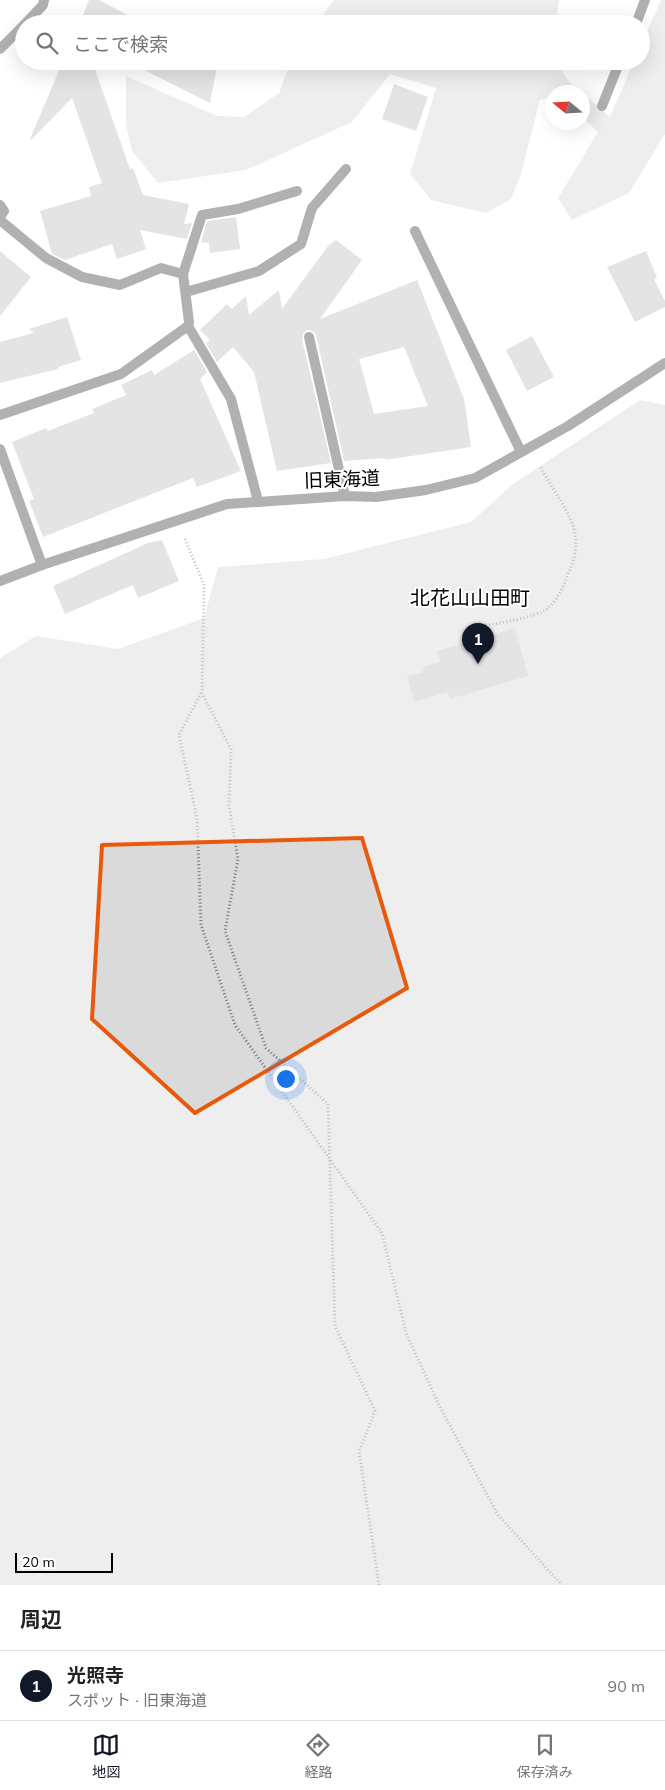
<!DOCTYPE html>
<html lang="ja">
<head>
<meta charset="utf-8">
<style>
	body { margin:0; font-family:Mulish,"Noto Sans JP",sans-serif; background:#f6f6f6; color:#222 }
	.compass { position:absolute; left:545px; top:85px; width:45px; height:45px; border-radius:50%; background:#fff; box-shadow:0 5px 20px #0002; rotate:288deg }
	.scale { position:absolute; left:15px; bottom:12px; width:98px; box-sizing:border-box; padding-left:5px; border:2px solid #000; border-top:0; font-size:14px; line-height:18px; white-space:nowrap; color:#000; -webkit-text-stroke:4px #fff; paint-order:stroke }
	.you { position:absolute; left:285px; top:1078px; width:18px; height:18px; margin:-12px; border:4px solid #fff; border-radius:50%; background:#1a73e8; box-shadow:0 0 0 8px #1a73e833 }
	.badge { display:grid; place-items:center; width:32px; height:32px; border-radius:50%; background:#111827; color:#fff; font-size:16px; font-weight:700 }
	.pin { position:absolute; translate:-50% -41px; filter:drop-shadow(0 1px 2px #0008) }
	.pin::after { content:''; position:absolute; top:26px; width:18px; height:15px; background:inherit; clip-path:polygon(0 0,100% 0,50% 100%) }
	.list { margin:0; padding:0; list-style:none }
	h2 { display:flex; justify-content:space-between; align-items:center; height:65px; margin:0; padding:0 20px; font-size:21px }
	h2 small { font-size:16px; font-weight:400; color:#767676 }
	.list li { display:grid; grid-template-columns:32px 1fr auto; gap:15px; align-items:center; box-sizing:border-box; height:70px; padding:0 20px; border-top:1px solid #e0e0e0 }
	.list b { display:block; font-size:19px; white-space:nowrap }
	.list p { margin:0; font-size:16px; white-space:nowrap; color:#767676 }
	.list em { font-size:16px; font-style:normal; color:#767676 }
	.icon { flex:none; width:28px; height:28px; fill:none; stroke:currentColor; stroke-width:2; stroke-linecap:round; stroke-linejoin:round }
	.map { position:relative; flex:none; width:665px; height:1585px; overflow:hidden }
	.search { position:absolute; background:#fff; box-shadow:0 5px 20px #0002; left:15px; right:15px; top:15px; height:55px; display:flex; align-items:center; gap:12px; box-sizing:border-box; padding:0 18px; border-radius:28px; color:#767676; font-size:19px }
	.sheet { height:135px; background:#fff }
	nav { display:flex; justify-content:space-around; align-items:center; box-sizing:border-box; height:70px; border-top:1px solid #e0e0e0; background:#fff; font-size:14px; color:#767676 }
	nav a { display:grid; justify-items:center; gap:2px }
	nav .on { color:#111827 }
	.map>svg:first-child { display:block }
	.green { fill:#dadada }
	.building { fill:#c3c3c3; fill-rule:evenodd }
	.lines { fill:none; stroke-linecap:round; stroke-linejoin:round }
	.path { stroke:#757575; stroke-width:3; stroke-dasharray:1 2.5; stroke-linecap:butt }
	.lane { stroke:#535353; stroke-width:10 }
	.street { stroke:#535353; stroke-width:10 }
	.marked { fill:none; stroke:#e8590c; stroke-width:4; stroke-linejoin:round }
	.labels { text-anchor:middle; stroke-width:4; stroke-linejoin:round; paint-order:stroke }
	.street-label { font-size:19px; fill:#000; stroke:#fff }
	.neighbourhood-label { font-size:20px; fill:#000; stroke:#fff }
</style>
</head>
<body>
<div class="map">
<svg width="665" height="1585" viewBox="0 0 665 1585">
	<rect width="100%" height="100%" fill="#fff"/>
	<g class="green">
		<polygon points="334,0 559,0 556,24 316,24"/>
		<polygon points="661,0 665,0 665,134 629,193 572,220 558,198 598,132 583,118 583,94 610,117 634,61 641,61 641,45"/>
		<polygon points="291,61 554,61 571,84 581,92 552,92 552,97 540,100 521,174 511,199 486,213 431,200 410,174 436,88 390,74 352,122 246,170 158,183 132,151 126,125 126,76 217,116 244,117 279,93"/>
		<polygon points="640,400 665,405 665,1585 0,1585 0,658 36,636 118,649 204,618 218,567 324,559 471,522 513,484"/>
	</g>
	<g class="building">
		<polygon points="89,0 99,0 145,24 79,24"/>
		<polygon points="63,61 92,61 130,169 133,168 143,195 189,204 184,224 192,223 187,239 140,230 146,249 117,259 112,244 65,260 52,254 40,211 91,196 89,187 102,183 72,98 31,140 30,139"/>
		<polygon points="127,61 218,61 210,103 182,89"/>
		<polygon points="394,84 428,97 416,131 382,119"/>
		<polygon points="236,217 240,249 210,253 209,243 201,242 207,221"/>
		<path d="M336,240L362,260L320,319L417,280L464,399L471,447L385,460V458L344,461L316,335L314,332L308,330L304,332L302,339L331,463L277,471L254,372L233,347L217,362L206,343L210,340L200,330L227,304L232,309L246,296L249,315L279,290L282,309L328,246ZM404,347L428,406L374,414L359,359Z"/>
		<polygon points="0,251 31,277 0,316"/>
		<polygon points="646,251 657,278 654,279 665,301 665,307 635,322 607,267"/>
		<polygon points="67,317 81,360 58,367 58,369 0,383 0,342 34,333 29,329"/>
		<polygon points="532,336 554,377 527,391 506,350"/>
		<polygon points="194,350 207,372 200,379 241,471 197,487 193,478 43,537 29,501 34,499 12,442 46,428 48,431 94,413 92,409 126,395 121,385 152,370 154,375"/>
		<polygon points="162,540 179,581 138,598 133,585 65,614 53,586 148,543"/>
		<polygon points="515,628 528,676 450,699 448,692 414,702 407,676 423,672 422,667 440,662 437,651"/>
	</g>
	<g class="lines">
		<g class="path">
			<polyline points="185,539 204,585 202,693 231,749 229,805 238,859 225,931 266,1048 328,1104 335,1326 375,1411 359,1451 379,1585"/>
			<path d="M472,641L468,628C486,625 537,619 549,607C558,599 564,585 568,574C576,557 579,542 572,523C564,503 550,486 540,466"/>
			<polyline points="201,693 179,735 197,818 201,925 235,1025 382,1233 406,1333 440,1407 498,1515 562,1585"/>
		</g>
		<g class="lane">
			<polyline points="25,24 43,5 44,0"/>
			<polyline points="636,24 645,0"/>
			<polyline points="0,49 24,25"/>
			<polyline points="602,106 620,61"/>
			<polyline points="0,205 4,211 0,217"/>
			<polyline points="0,220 46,258 82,277 120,285 161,268 183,274 189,322 188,326 231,399 258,501"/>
			<polyline points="415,231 521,452"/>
			<polyline points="183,274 202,215 238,209 297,191"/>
			<polyline points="186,292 259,271 301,244 312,208 346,169"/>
			<polyline points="309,337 345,496"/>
			<polyline points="0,415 121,374 188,326"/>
			<polyline points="0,449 42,565"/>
		</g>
		<polyline class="street" points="0,581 42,565 227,504 345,496 376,497 426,490 475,478 568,426 665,363"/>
	</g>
	<path d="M0 0H665V1585H0ZM362,838L407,988L195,1113L92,1019L102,845Z" fill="#fff" fill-opacity=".55" fill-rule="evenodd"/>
	<path class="marked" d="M362,838L407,988L195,1113L92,1019L102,845Z"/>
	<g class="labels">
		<g class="street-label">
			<text transform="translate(342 479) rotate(-2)" y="7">旧東海道</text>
		</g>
		<g class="neighbourhood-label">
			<text x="470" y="605">北花山山田町</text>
		</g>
	</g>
</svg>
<svg class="compass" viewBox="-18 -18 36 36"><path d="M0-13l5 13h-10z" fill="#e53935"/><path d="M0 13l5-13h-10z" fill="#767676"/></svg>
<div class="scale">20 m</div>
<div class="you"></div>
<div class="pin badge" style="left:478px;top:664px">1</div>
<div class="search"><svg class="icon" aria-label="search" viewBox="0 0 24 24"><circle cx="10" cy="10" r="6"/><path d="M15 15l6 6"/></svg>ここで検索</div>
</div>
<section class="sheet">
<h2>周辺<small></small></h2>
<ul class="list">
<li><span class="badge">1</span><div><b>光照寺</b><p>スポット · 旧東海道</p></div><em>90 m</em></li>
</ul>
</section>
<nav>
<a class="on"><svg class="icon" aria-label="map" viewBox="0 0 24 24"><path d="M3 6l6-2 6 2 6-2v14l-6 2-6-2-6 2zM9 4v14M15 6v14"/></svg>地図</a>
<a><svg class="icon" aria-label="directions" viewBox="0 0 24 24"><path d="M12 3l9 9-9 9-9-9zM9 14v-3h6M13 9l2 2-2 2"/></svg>経路</a>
<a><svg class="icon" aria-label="saved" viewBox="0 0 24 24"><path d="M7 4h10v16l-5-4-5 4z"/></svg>保存済み</a>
</nav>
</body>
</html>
